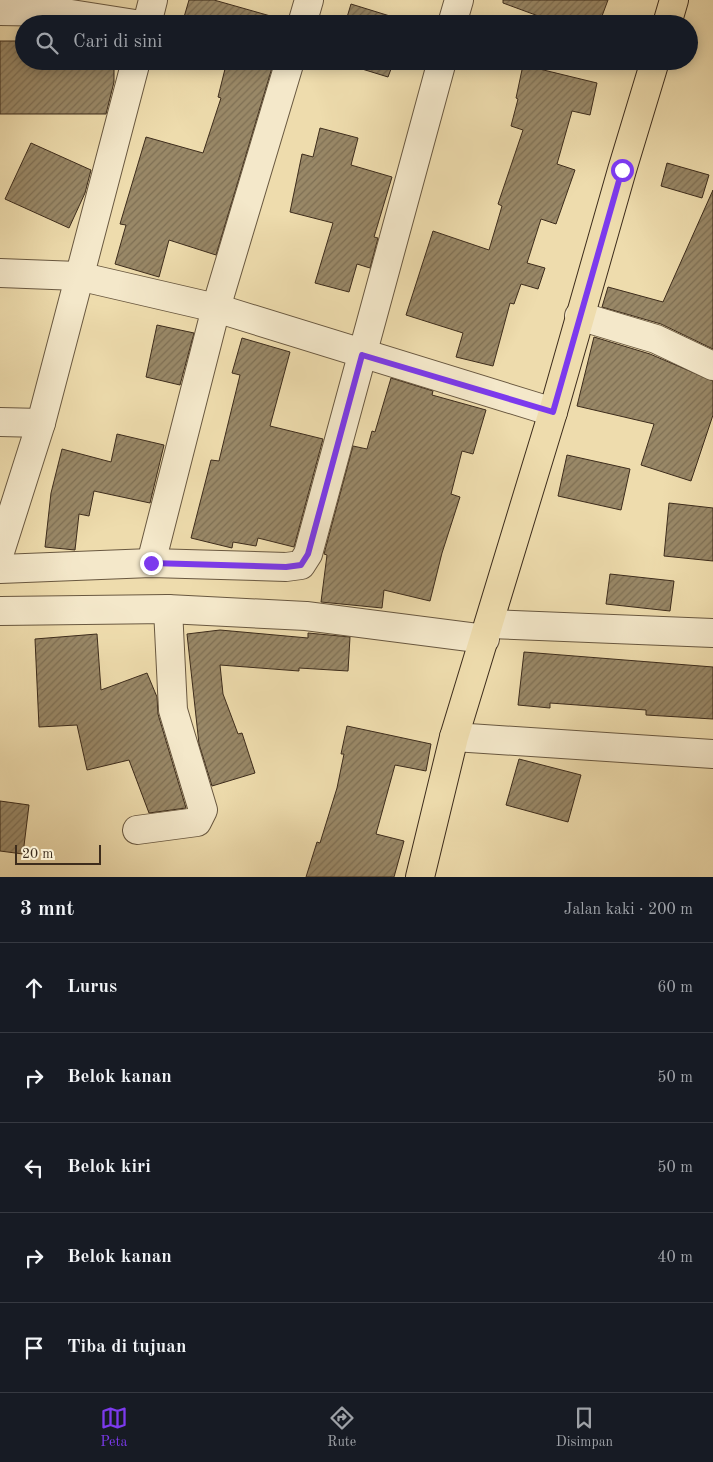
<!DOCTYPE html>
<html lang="id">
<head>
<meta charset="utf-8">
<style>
	body { margin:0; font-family:"Old Standard TT",serif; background:#20242c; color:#f1f3f6 }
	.scale { position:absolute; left:15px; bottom:12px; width:86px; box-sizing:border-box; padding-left:5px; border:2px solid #3d2c1c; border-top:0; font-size:14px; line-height:18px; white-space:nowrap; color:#3d2c1c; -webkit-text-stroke:4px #f4e8ca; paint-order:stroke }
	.stop { position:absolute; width:15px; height:15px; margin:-11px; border:4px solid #7c3aed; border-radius:50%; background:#fff }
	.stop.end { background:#7c3aed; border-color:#fff; box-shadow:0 1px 5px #0008 }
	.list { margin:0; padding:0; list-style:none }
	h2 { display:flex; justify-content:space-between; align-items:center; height:65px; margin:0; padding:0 20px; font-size:21px }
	h2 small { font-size:16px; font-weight:400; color:#9ea1a6 }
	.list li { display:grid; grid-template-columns:32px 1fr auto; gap:15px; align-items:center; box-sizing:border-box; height:90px; padding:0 20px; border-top:1px solid #363941 }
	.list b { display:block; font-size:19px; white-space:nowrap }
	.list em { font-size:16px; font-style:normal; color:#9ea1a6 }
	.icon { flex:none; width:28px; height:28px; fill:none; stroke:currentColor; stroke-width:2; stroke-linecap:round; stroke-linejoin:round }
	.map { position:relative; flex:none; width:713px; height:877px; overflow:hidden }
	.search { position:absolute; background:#171b24; box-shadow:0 2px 12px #0003; left:15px; right:15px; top:15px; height:55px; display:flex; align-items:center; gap:12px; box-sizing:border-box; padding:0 18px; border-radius:28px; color:#9ea1a6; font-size:19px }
	.sheet { height:515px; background:#171b24 }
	nav { display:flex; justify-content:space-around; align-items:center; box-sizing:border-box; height:70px; border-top:1px solid #363941; background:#171b24; font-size:14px; color:#9ea1a6 }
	nav a { display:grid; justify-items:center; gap:2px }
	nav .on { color:#7c3aed }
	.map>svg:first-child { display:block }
	.building { fill:url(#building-hatch); stroke:#3d2c1c }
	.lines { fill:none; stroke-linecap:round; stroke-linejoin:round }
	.minor-casing { stroke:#695840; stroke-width:30 }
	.major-casing { stroke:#3d2c1c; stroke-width:30 }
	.minor { stroke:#f4e8ca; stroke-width:28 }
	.major { stroke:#eedcad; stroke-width:28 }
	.route { stroke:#7c3aed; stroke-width:6 }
</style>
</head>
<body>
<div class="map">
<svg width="713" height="877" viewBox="0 0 713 877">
	<defs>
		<pattern id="building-hatch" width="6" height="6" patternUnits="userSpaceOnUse" patternTransform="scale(1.25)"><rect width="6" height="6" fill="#998867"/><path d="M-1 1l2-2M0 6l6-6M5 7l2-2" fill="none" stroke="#7e6f54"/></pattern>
	</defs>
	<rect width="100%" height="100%" fill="#eedcad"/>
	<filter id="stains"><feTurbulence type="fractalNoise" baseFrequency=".004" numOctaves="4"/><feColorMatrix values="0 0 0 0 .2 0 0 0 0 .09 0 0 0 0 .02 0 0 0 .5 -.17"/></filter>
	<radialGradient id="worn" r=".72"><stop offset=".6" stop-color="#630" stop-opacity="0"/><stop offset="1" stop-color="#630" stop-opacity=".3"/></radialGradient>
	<g class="building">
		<polygon points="189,0 214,0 274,17 273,24 182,24"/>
		<polygon points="503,0 608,0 599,24 560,24 503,3"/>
		<polygon points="351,4 406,21 406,24 345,24"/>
		<polygon points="0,41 24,41 24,61 114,61 114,82 106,114 0,114"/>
		<polygon points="227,61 274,61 216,255 169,240 159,277 115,264 126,225 120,224 146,137 203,153 221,98 218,97"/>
		<polygon points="336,61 394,61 388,77"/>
		<polygon points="523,65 597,83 590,115 572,111 557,164 575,170 556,224 541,219 527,263 545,268 538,289 521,284 514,304 510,303 493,366 456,357 463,333 406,315 433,231 489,250 502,206 498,204 523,130 511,126 518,99 516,98"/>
		<polygon points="320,128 358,138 351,165 392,177 374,237 378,238 370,268 357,264 349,292 315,283 333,223 290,212 302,154 313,157"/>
		<polygon points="31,143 91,170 85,193 69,228 5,199"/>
		<polygon points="667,163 709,175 702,198 661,186"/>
		<polygon points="713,190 713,349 661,324 602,307 608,287 663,302"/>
		<polygon points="157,325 194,333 180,385 146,377"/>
		<polygon points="594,337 650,354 713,381 713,415 691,481 641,465 654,424 577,406"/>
		<polygon points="242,338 290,352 270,426 323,439 294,547 258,538 256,546 233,542 232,548 191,538 211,460 219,461 226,432 240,375 232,373"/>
		<polygon points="391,378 433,391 432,395 486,410 473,454 462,451 451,494 460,497 442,553 430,601 384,590 382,608 321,602 327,555 324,554 353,446 367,449 372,431 375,432"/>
		<polygon points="117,434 164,445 150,503 94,491 89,516 79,514 75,550 45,547 51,493 62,449 111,462"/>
		<polygon points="567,455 630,469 621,510 558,496"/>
		<polygon points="669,503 713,508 713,561 664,556"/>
		<polygon points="610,574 674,581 670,611 606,604"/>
		<polygon points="220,630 308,638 308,633 350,637 348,671 299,668 299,671 220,665 223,694 238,734 242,733 255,773 212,786 199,744 187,634"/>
		<polygon points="97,634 101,690 147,673 157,697 158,714 186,808 149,813 129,760 87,770 77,725 39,727 35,639"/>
		<polygon points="524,652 713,667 713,719 646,715 646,710 550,703 550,708 518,705"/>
		<polygon points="347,726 431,744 426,771 395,765 376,834 404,841 394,877 306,877 317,842 320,843 337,788 344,754 341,754"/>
		<polygon points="519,759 581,775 568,822 506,805"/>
		<polygon points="0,801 29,805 23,854 0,851"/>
	</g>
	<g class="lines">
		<defs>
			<g id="minor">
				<polyline points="0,11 58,12 135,24"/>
				<polyline points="147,24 153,0"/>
				<polyline points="302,24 309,0"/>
				<polyline points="452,24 459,0"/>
				<polyline points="0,273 78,276 216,308 553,412"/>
				<polyline points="579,316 656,339 713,366"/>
				<polyline points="0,422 41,423"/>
				<polyline points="0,552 41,423 136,61"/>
				<polyline points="151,563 216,308 290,61"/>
				<polyline points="0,569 151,563 286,567 301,565 308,554 442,61"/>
				<polyline points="0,611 168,609 306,616 485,639"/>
				<polyline points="489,624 713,633"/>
				<polyline points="454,737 713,754"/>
				<polyline points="137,830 197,822 203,810 173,710 168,609"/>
			</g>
			<g id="major">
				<polyline points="667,24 674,0"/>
				<polyline points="420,877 454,737 553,412 622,170 655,61"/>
			</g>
		</defs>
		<use href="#minor" class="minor-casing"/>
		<use href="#major" class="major-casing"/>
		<use href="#minor" class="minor"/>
		<use href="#major" class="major"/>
	</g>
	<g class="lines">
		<polyline class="route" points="151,563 286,567 301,565 308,554 362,355 553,412 622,170"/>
	</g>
	<rect width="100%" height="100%" filter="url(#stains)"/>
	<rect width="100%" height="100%" fill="url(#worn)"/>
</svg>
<div class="scale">20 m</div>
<div class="stop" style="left:622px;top:170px"></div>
<div class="stop end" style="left:151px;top:563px"></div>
<div class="search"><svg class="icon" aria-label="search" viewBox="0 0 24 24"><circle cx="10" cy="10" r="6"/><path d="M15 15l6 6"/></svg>Cari di sini</div>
</div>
<section class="sheet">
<h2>3 mnt<small>Jalan kaki · 200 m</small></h2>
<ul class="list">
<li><svg class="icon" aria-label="ahead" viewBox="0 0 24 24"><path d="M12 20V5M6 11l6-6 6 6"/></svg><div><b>Lurus</b></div><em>60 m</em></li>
<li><svg class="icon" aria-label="right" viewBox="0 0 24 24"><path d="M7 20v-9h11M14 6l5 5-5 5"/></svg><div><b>Belok kanan</b></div><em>50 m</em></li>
<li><svg class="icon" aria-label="left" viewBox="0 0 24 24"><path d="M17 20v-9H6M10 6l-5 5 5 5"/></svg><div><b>Belok kiri</b></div><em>50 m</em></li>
<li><svg class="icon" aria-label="right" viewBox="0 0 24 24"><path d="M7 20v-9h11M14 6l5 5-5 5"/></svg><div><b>Belok kanan</b></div><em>40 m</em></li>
<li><svg class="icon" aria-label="arrive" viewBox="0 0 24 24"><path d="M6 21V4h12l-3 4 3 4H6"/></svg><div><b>Tiba di tujuan</b></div></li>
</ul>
</section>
<nav>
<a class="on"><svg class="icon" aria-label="map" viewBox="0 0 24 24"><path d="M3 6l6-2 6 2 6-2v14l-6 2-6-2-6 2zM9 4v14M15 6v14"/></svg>Peta</a>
<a><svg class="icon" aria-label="directions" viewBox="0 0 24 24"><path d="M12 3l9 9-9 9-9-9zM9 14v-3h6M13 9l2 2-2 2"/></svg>Rute</a>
<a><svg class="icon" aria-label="saved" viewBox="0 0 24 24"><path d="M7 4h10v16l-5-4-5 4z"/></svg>Disimpan</a>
</nav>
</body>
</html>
